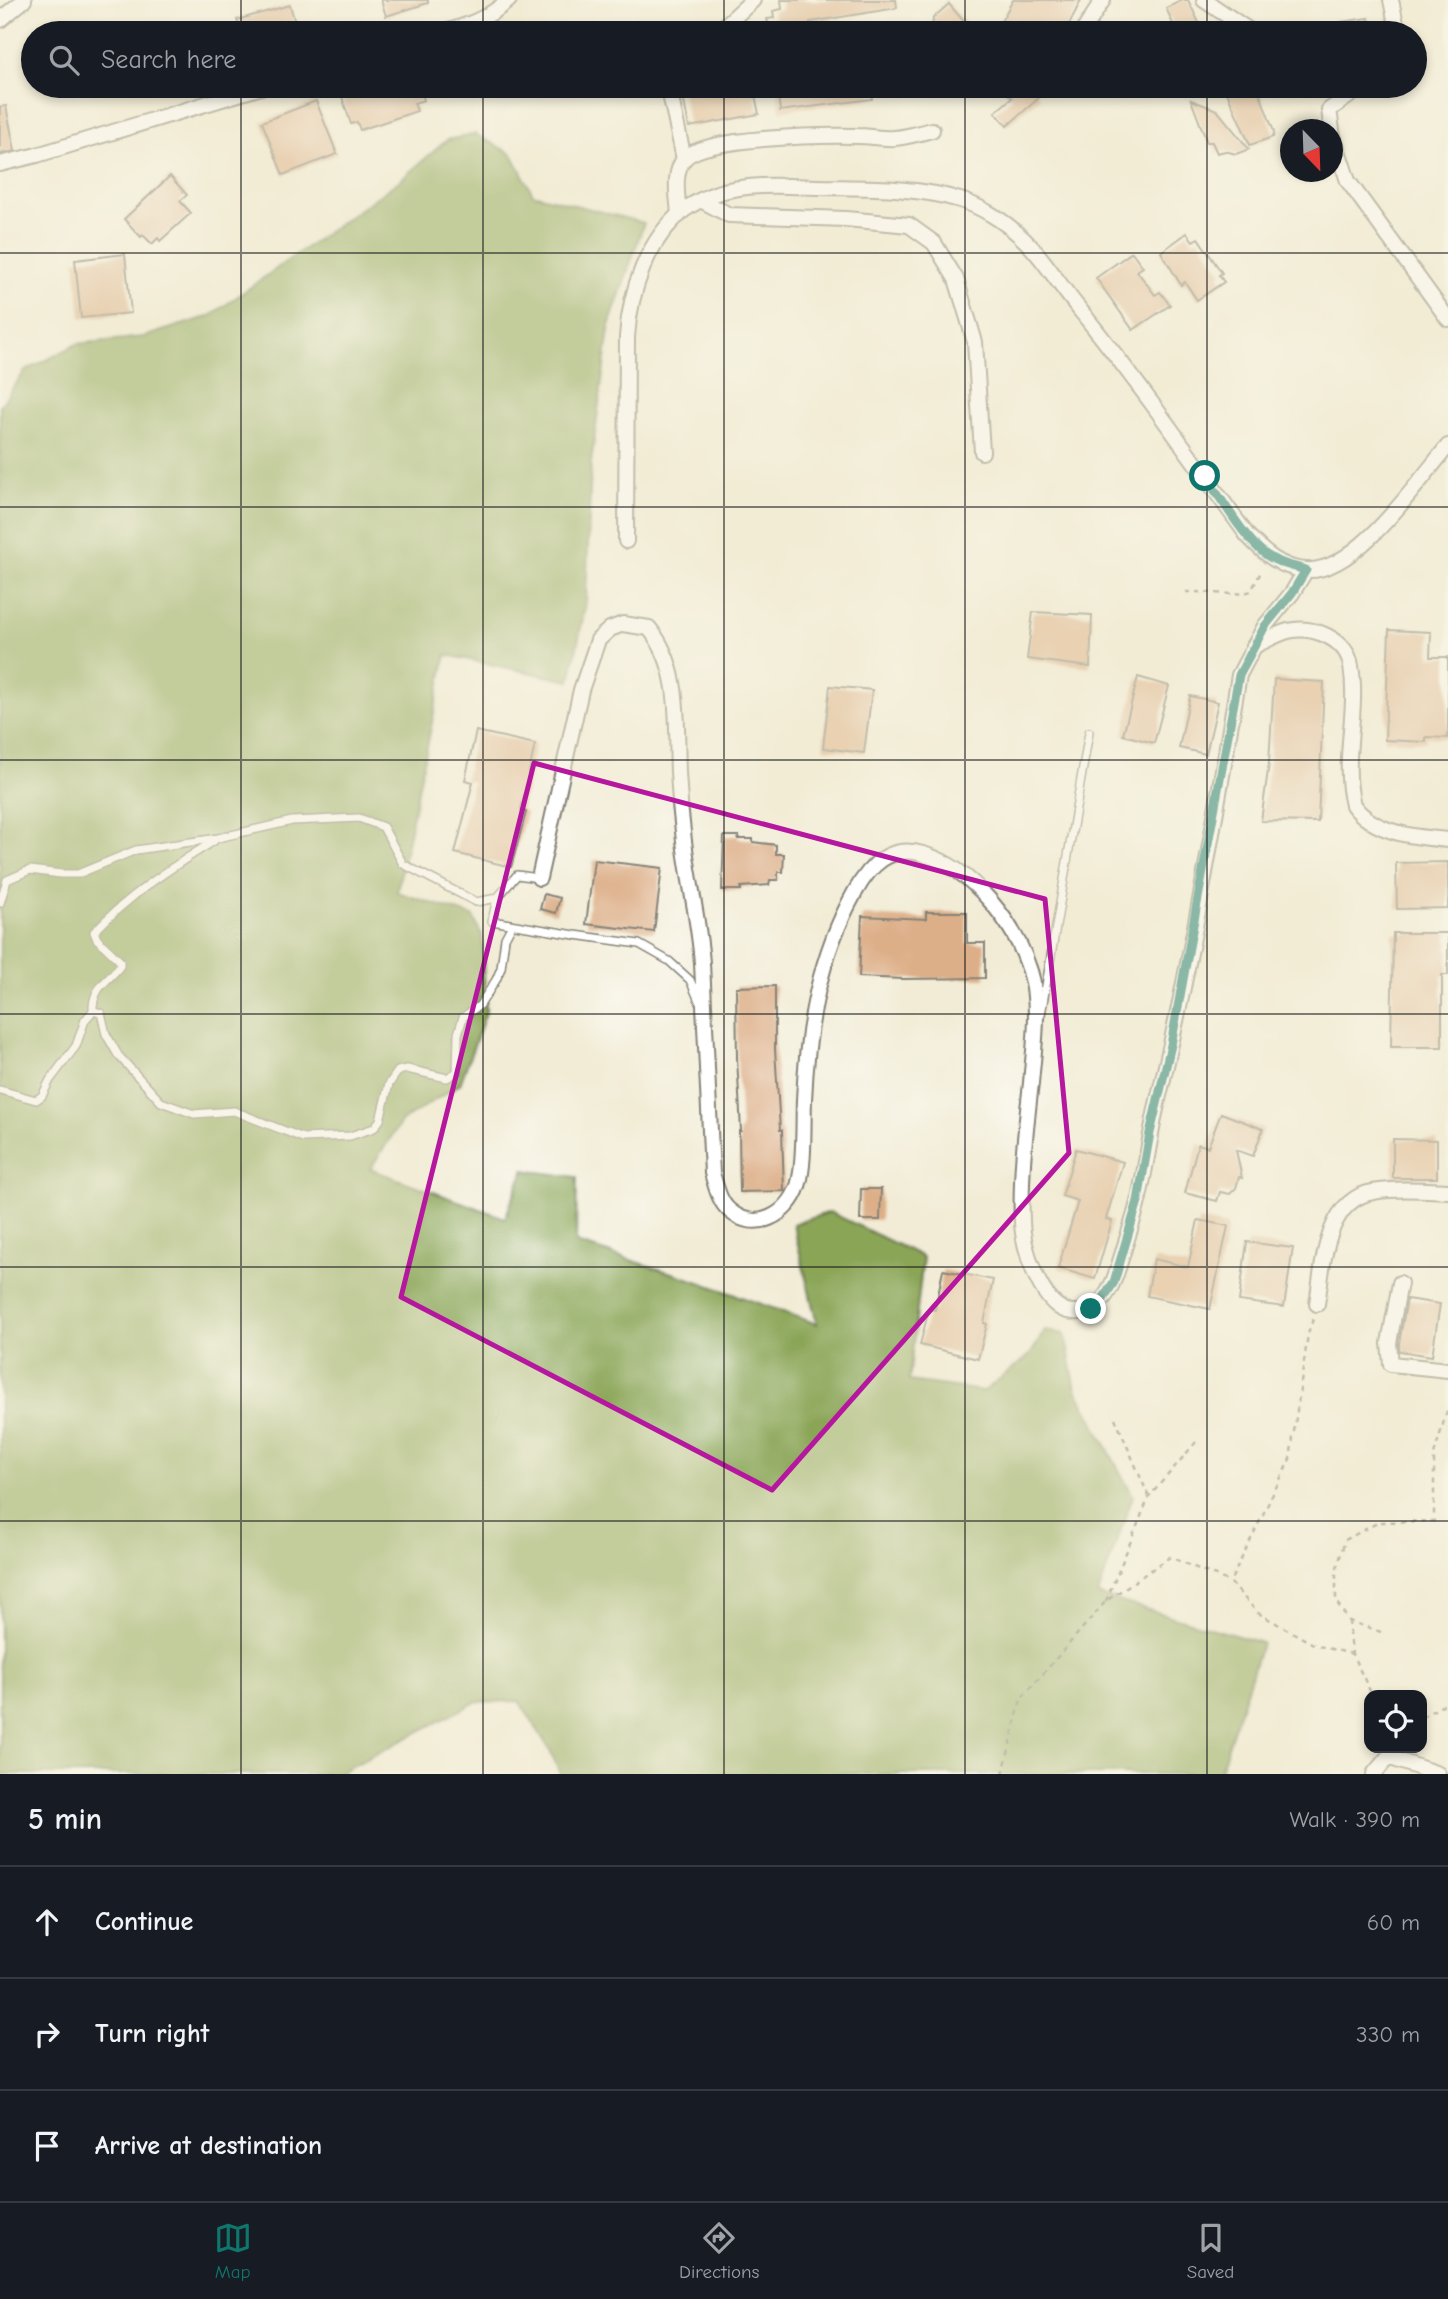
<!DOCTYPE html>
<html lang="en">
<head>
<meta charset="utf-8">
<style>
	body { margin:0; font-family:"Comic Neue",sans-serif; background:#20242c; color:#f1f3f6 }
	.controls { position:absolute; right:21px; bottom:21px; display:grid; overflow:hidden; border-radius:14px; box-shadow:0 4px 10px #0003 }
	.controls button { width:63px; height:63px; display:grid; place-items:center; padding:0; border:0; border-bottom:2px solid #363941; background:#171b24; color:#f1f3f6; font:35px sans-serif }
	.compass { position:absolute; left:1280px; top:119px; width:63px; height:63px; border-radius:50%; background:#171b24; box-shadow:0 4px 10px #0003; rotate:157deg }
	.stop { position:absolute; width:21px; height:21px; margin:-16px; border:5px solid #0f766e; border-radius:50%; background:#fff }
	.stop.end { background:#0f766e; border-color:#fff; box-shadow:0 2px 7px #0008 }
	.list { margin:0; padding:0; list-style:none }
	h2 { display:flex; justify-content:space-between; align-items:center; height:91px; margin:0; padding:0 28px; font-size:30px }
	h2 small { font-size:23px; font-weight:400; color:#9ea1a6 }
	.list li { display:grid; grid-template-columns:46px 1fr auto; gap:21px; align-items:center; box-sizing:border-box; height:112px; padding:0 28px; border-top:2px solid #363941 }
	.list b { display:block; font-size:26px; white-space:nowrap }
	.list em { font-size:23px; font-style:normal; color:#9ea1a6 }
	.icon { flex:none; width:38px; height:38px; fill:none; stroke:currentColor; stroke-width:2; stroke-linecap:round; stroke-linejoin:round }
	.map { position:relative; flex:none; width:1448px; height:1774px; overflow:hidden }
	.search { position:absolute; background:#171b24; box-shadow:0 4px 10px #0003; left:21px; right:21px; top:21px; height:77px; display:flex; align-items:center; gap:18px; box-sizing:border-box; padding:0 24px; border-radius:38px; color:#9ea1a6; font-size:26px }
	.sheet { height:427px; background:#171b24 }
	nav { display:flex; justify-content:space-around; align-items:center; box-sizing:border-box; height:98px; border-top:2px solid #363941; background:#171b24; font-size:19px; color:#9ea1a6 }
	nav a { display:grid; justify-items:center; gap:4px }
	nav .on { color:#0f766e }
	.map>svg:first-child { display:block }
	.forest { fill:#8aa557; stroke:#53603a; stroke-width:2 }
	.building { fill:#ddaf88 }
	.lines { fill:none; stroke-linecap:round; stroke-linejoin:round }
	.lane-casing { stroke:#878479; stroke-width:10 }
	.street-casing { stroke:#878479; stroke-width:18 }
	.path { stroke:#878479; stroke-width:2.5; stroke-dasharray:5 5; stroke-linecap:butt }
	.lane { stroke:#fff; stroke-width:7 }
	.street { stroke:#fff; stroke-width:14 }
	.route { stroke:#0f766e; stroke-width:9 }
	.marked { fill:none; stroke:#b5179e; stroke-width:5; stroke-linejoin:round }
	.grid { fill:none; stroke:#1c1c1c; stroke-width:2; stroke-opacity:0.55 }
</style>
</head>
<body>
<div class="map">
<svg width="1448" height="1774" viewBox="0 0 1448 1774">
	<rect width="100%" height="100%" fill="#fdfcf7"/>
	<filter id="ink" filterUnits="userSpaceOnUse"><feTurbulence type="fractalNoise" baseFrequency=".0143" numOctaves="2"/><feDisplacementMap in="SourceGraphic" scale="14" xChannelSelector="R" yChannelSelector="G"/><feConvolveMatrix kernelMatrix="1 2 1 2 8 2 1 2 1" color-interpolation-filters="sRGB"/></filter>
	<filter id="wash" filterUnits="userSpaceOnUse"><feTurbulence type="fractalNoise" baseFrequency=".00686" numOctaves="4" result="noise"/><feDisplacementMap in="SourceGraphic" scale="28" xChannelSelector="R" yChannelSelector="G"/><feGaussianBlur stdDeviation="1.57" result="paint"/><feColorMatrix in="noise" values="0 0 0 0 0 0 0 0 0 0 0 0 0 0 0 0 0 1.4 0 .05"/><feComposite in="paint" operator="in"/></filter>
	<g filter="url(#wash)">
		<rect width="100%" height="100%" fill="#f2ecd6"/>
		<polygon class="forest" points="475,134 512,154 533,194 644,223 610,323 591,463 586,603 570,681 446,655 397,892 473,916 482,936 486,1012 460,1084 402,1121 370,1169 505,1218 524,1170 577,1177 576,1243 691,1279 817,1324 793,1224 830,1212 923,1257 909,1381 984,1391 1030,1355 1045,1330 1065,1334 1076,1389 1133,1496 1098,1595 1262,1643 1219,1774 560,1774 550,1750 519,1701 476,1702 337,1774 0,1774 0,406 25,371 77,344 143,337 210,316 399,181 447,140"/>
		<g id="blocks">
			<g class="building">
				<polygon points="381,0 428,0 428,3 386,16"/>
				<polygon points="781,0 896,0 897,8 810,22 811,33 752,33 768,22 767,19 774,18 773,11 782,9"/>
				<polygon points="1013,0 1081,0 1065,33 1014,33 999,25"/>
				<polygon points="1183,0 1188,0 1204,33 1177,33 1166,8"/>
				<polygon points="949,4 954,10 974,33 932,33 933,18"/>
				<polygon points="290,5 298,33 241,33 237,20"/>
				<polygon points="1369,18 1371,33 1341,33 1340,22"/>
				<polygon points="347,86 419,86 424,100 414,103 417,111 360,130 357,122 351,124 339,88"/>
				<polygon points="681,86 753,86 759,114 689,127"/>
				<polygon points="777,86 871,86 872,99 780,111"/>
				<polygon points="1001,86 1031,86 1040,97 1007,126 995,112 1012,98"/>
				<polygon points="1224,86 1257,86 1274,132 1273,137 1250,145"/>
				<polygon points="1191,100 1217,110 1249,149 1236,154 1225,151 1217,153 1212,142 1207,142"/>
				<polygon points="316,101 337,154 283,175 262,122"/>
				<polygon points="6,106 15,151 0,154 0,107"/>
				<polygon points="170,176 187,195 180,201 191,213 160,241 158,238 152,244 143,235 141,237 124,219"/>
				<polygon points="1187,233 1193,241 1198,238 1222,273 1219,275 1224,282 1197,300 1185,282 1181,285 1161,252"/>
				<polygon points="1132,252 1143,267 1137,271 1155,295 1160,292 1170,305 1133,330 1096,278"/>
				<polygon points="125,254 131,313 81,318 75,260"/>
				<polygon points="1033,612 1092,615 1090,667 1027,659"/>
				<polygon points="1389,630 1431,632 1430,657 1448,657 1448,738 1426,737 1426,742 1385,740"/>
				<polygon points="1138,677 1169,686 1154,743 1123,735"/>
				<polygon points="1274,679 1324,682 1318,822 1261,821 1269,763"/>
				<polygon points="830,686 872,690 864,753 823,748"/>
				<polygon points="1190,696 1218,702 1206,754 1179,748"/>
				<polygon points="476,731 535,744 521,810 526,812 511,867 455,853 473,782 465,780"/>
				<polygon points="724,836 739,836 738,839 753,839 753,842 776,845 776,854 784,854 783,872 778,872 778,880 770,880 769,885 741,887 741,890 722,890"/>
				<polygon points="594,860 662,868 654,932 586,924"/>
				<polygon points="1448,862 1448,908 1397,909 1396,863"/>
				<polygon points="544,894 560,898 556,913 540,909"/>
				<polygon points="926,912 967,912 967,943 985,943 985,978 903,979 859,977 862,916 926,919"/>
				<polygon points="1393,933 1448,933 1448,975 1442,975 1442,1047 1391,1047"/>
				<polygon points="775,986 775,1049 780,1130 782,1130 784,1191 740,1192 739,1131 741,1131 737,1058 736,987"/>
				<polygon points="1221,1113 1263,1129 1253,1156 1236,1150 1242,1178 1239,1177 1236,1188 1230,1194 1220,1192 1217,1201 1185,1193 1198,1144 1208,1147"/>
				<polygon points="1393,1139 1437,1140 1437,1178 1393,1178"/>
				<polygon points="1076,1149 1123,1162 1106,1219 1112,1221 1095,1279 1058,1268 1078,1201 1062,1196"/>
				<polygon points="861,1189 881,1189 880,1220 860,1220"/>
				<polygon points="1198,1220 1228,1226 1210,1309 1147,1296 1154,1259 1188,1267"/>
				<polygon points="1247,1242 1293,1248 1284,1307 1239,1301"/>
				<polygon points="943,1270 993,1280 984,1323 987,1324 978,1359 920,1345 929,1309 935,1310"/>
				<polygon points="1407,1299 1440,1304 1432,1356 1399,1351 1399,1343"/>
			</g>
		</g>
	</g>
	<g filter="url(#ink)">
		<use href="#blocks" fill-opacity="0" stroke="#878479" stroke-width="2"/>
		<g class="lines">
			<defs>
				<g id="lane">
					<polyline points="539,878 517,875 497,898 492,921 575,935 639,944 669,961 690,980 700,1003"/>
					<polyline points="0,903 7,880 30,870 61,874 78,874 136,850 218,838 292,821 359,818 383,827 403,864 476,902 497,898"/>
					<path d="M93,1011C92,987 108,982 120,966V961L97,939L94,932C129,895 172,867 214,841"/>
					<polyline points="1041,1015 1089,732"/>
					<polyline points="0,1090 36,1100 42,1096 50,1080 76,1046 85,1020 93,1011 101,1013 106,1034 118,1055 161,1102 194,1114 234,1111 303,1138 350,1136 374,1128 380,1120 389,1084 398,1071 407,1069 447,1078 457,1072 458,1034 463,1017 480,1005 496,980 501,968 505,938 512,925"/>
				</g>
				<g id="street">
					<polyline points="1204,0 1253,33"/>
					<polyline points="1391,0 1398,33"/>
					<polyline points="0,20 24,0"/>
					<path d="M442,33C469,25 487,19 509,0"/>
					<polyline points="717,33 753,0"/>
					<polyline points="1082,33 1103,0"/>
					<polyline points="672,86 670,94 684,159"/>
					<polyline points="1332,130 1329,110 1356,91 1375,86"/>
					<polyline points="1332,132 1348,181 1448,319"/>
					<polyline points="0,164 37,155 265,86"/>
					<polyline points="701,200 729,215 846,219 909,225 934,243 956,279 975,342 982,452"/>
					<path d="M679,215C678,198 672,172 685,158C704,137 826,135 858,136C870,136 883,139 895,138C907,137 920,133 932,130"/>
					<path d="M626,541L627,337C630,291 647,240 684,210C694,203 706,197 717,193C748,183 786,186 817,187C864,188 915,186 960,200C980,206 1004,221 1019,235C1042,255 1057,282 1076,305C1136,379 1191,457 1247,535C1263,552 1281,569 1306,570C1356,574 1418,481 1448,446"/>
					<path d="M1254,646C1265,641 1277,634 1288,631C1313,625 1347,639 1351,666C1359,712 1341,759 1353,805C1374,834 1415,837 1448,840"/>
					<path d="M539,878L581,690L598,640L610,629L623,624L649,628C682,668 676,723 678,772C679,795 681,818 684,841C689,882 699,922 702,963L712,1173C716,1186 719,1202 730,1211C756,1233 788,1215 798,1186C805,1166 803,1123 804,1100C807,1027 819,956 855,892C870,865 890,844 923,854C972,868 1015,923 1030,971C1041,1005 1034,1047 1031,1083C1026,1128 1020,1175 1022,1221C1022,1247 1042,1311 1073,1312C1085,1313 1095,1308 1103,1299C1114,1285 1118,1268 1123,1252C1128,1235 1134,1219 1138,1202C1146,1168 1150,1134 1158,1100C1192,960 1215,817 1239,675L1265,626L1292,593L1306,570"/>
					<polyline points="1400,1283 1389,1343 1391,1364 1448,1370"/>
					<path d="M1317,1304C1323,1266 1325,1200 1373,1192C1397,1188 1423,1190 1448,1191"/>
					<polyline points="1374,1774 1388,1757 1438,1774"/>
				</g>
			</defs>
			<use href="#lane" class="lane-casing"/>
			<use href="#street" class="street-casing"/>
			<g class="path">
				<path d="M1186,592C1204,591 1237,597 1251,591L1262,570"/>
				<polyline points="1313,1319 1308,1334 1290,1459 1230,1582 1258,1613 1315,1645 1352,1654"/>
				<polyline points="1115,1418 1149,1497"/>
				<polyline points="1106,1601 1149,1497 1196,1442"/>
				<polyline points="1349,1621 1352,1654 1372,1695"/>
				<polyline points="1381,1632 1349,1621 1336,1601 1336,1571 1345,1540 1379,1522 1434,1521 1434,1455 1448,1407"/>
				<polyline points="1422,1717 1448,1702"/>
				<polyline points="1003,1774 1021,1699 1106,1601 1170,1557 1230,1582"/>
			</g>
			<use href="#lane" class="lane"/>
			<use href="#street" class="street"/>
		</g>
	</g>
	<g class="lines" filter="url(#ink)">
		<path class="route" d="M1091,1309L1103,1299L1114,1282L1138,1201L1150,1133L1171,1045L1239,675L1265,626L1292,593L1306,570C1292,566 1277,563 1265,554C1243,537 1222,499 1205,476"/>
	</g>
	<path d="M0 0H1448V1774H0ZM534,763L1045,899L1069,1153L772,1490L401,1297Z" fill="#f2ecd6" fill-opacity=".55" fill-rule="evenodd"/>
	<path class="marked" d="M534,763L1045,899L1069,1153L772,1490L401,1297Z"/>
	<path class="grid" d="M241,0V33M483,0V33M724,0V33M965,0V33M1207,0V33M241,86V1774M483,86V1774M724,86V1774M965,86V1774M1207,86V1774M0,253H1448M0,507H1448M0,760H1448M0,1014H1448M0,1267H1448M0,1521H1448"/>
</svg>
<div class="controls">
<button><svg class="icon" aria-label="locate" viewBox="0 0 24 24"><circle cx="12" cy="12" r="6"/><path d="M12 2v4M12 18v4M2 12h4M18 12h4"/></svg></button>
</div>
<svg class="compass" viewBox="-18 -18 36 36"><path d="M0-13l5 13h-10z" fill="#e53935"/><path d="M0 13l5-13h-10z" fill="#9ea1a6"/></svg>
<div class="stop" style="left:1205px;top:476px"></div>
<div class="stop end" style="left:1091px;top:1309px"></div>
<div class="search"><svg class="icon" aria-label="search" viewBox="0 0 24 24"><circle cx="10" cy="10" r="6"/><path d="M15 15l6 6"/></svg>Search here</div>
</div>
<section class="sheet">
<h2>5 min<small>Walk · 390 m</small></h2>
<ul class="list">
<li><svg class="icon" aria-label="ahead" viewBox="0 0 24 24"><path d="M12 20V5M6 11l6-6 6 6"/></svg><div><b>Continue</b></div><em>60 m</em></li>
<li><svg class="icon" aria-label="right" viewBox="0 0 24 24"><path d="M7 20v-9h11M14 6l5 5-5 5"/></svg><div><b>Turn right</b></div><em>330 m</em></li>
<li><svg class="icon" aria-label="arrive" viewBox="0 0 24 24"><path d="M6 21V4h12l-3 4 3 4H6"/></svg><div><b>Arrive at destination</b></div></li>
</ul>
</section>
<nav>
<a class="on"><svg class="icon" aria-label="map" viewBox="0 0 24 24"><path d="M3 6l6-2 6 2 6-2v14l-6 2-6-2-6 2zM9 4v14M15 6v14"/></svg>Map</a>
<a><svg class="icon" aria-label="directions" viewBox="0 0 24 24"><path d="M12 3l9 9-9 9-9-9zM9 14v-3h6M13 9l2 2-2 2"/></svg>Directions</a>
<a><svg class="icon" aria-label="saved" viewBox="0 0 24 24"><path d="M7 4h10v16l-5-4-5 4z"/></svg>Saved</a>
</nav>
</body>
</html>
